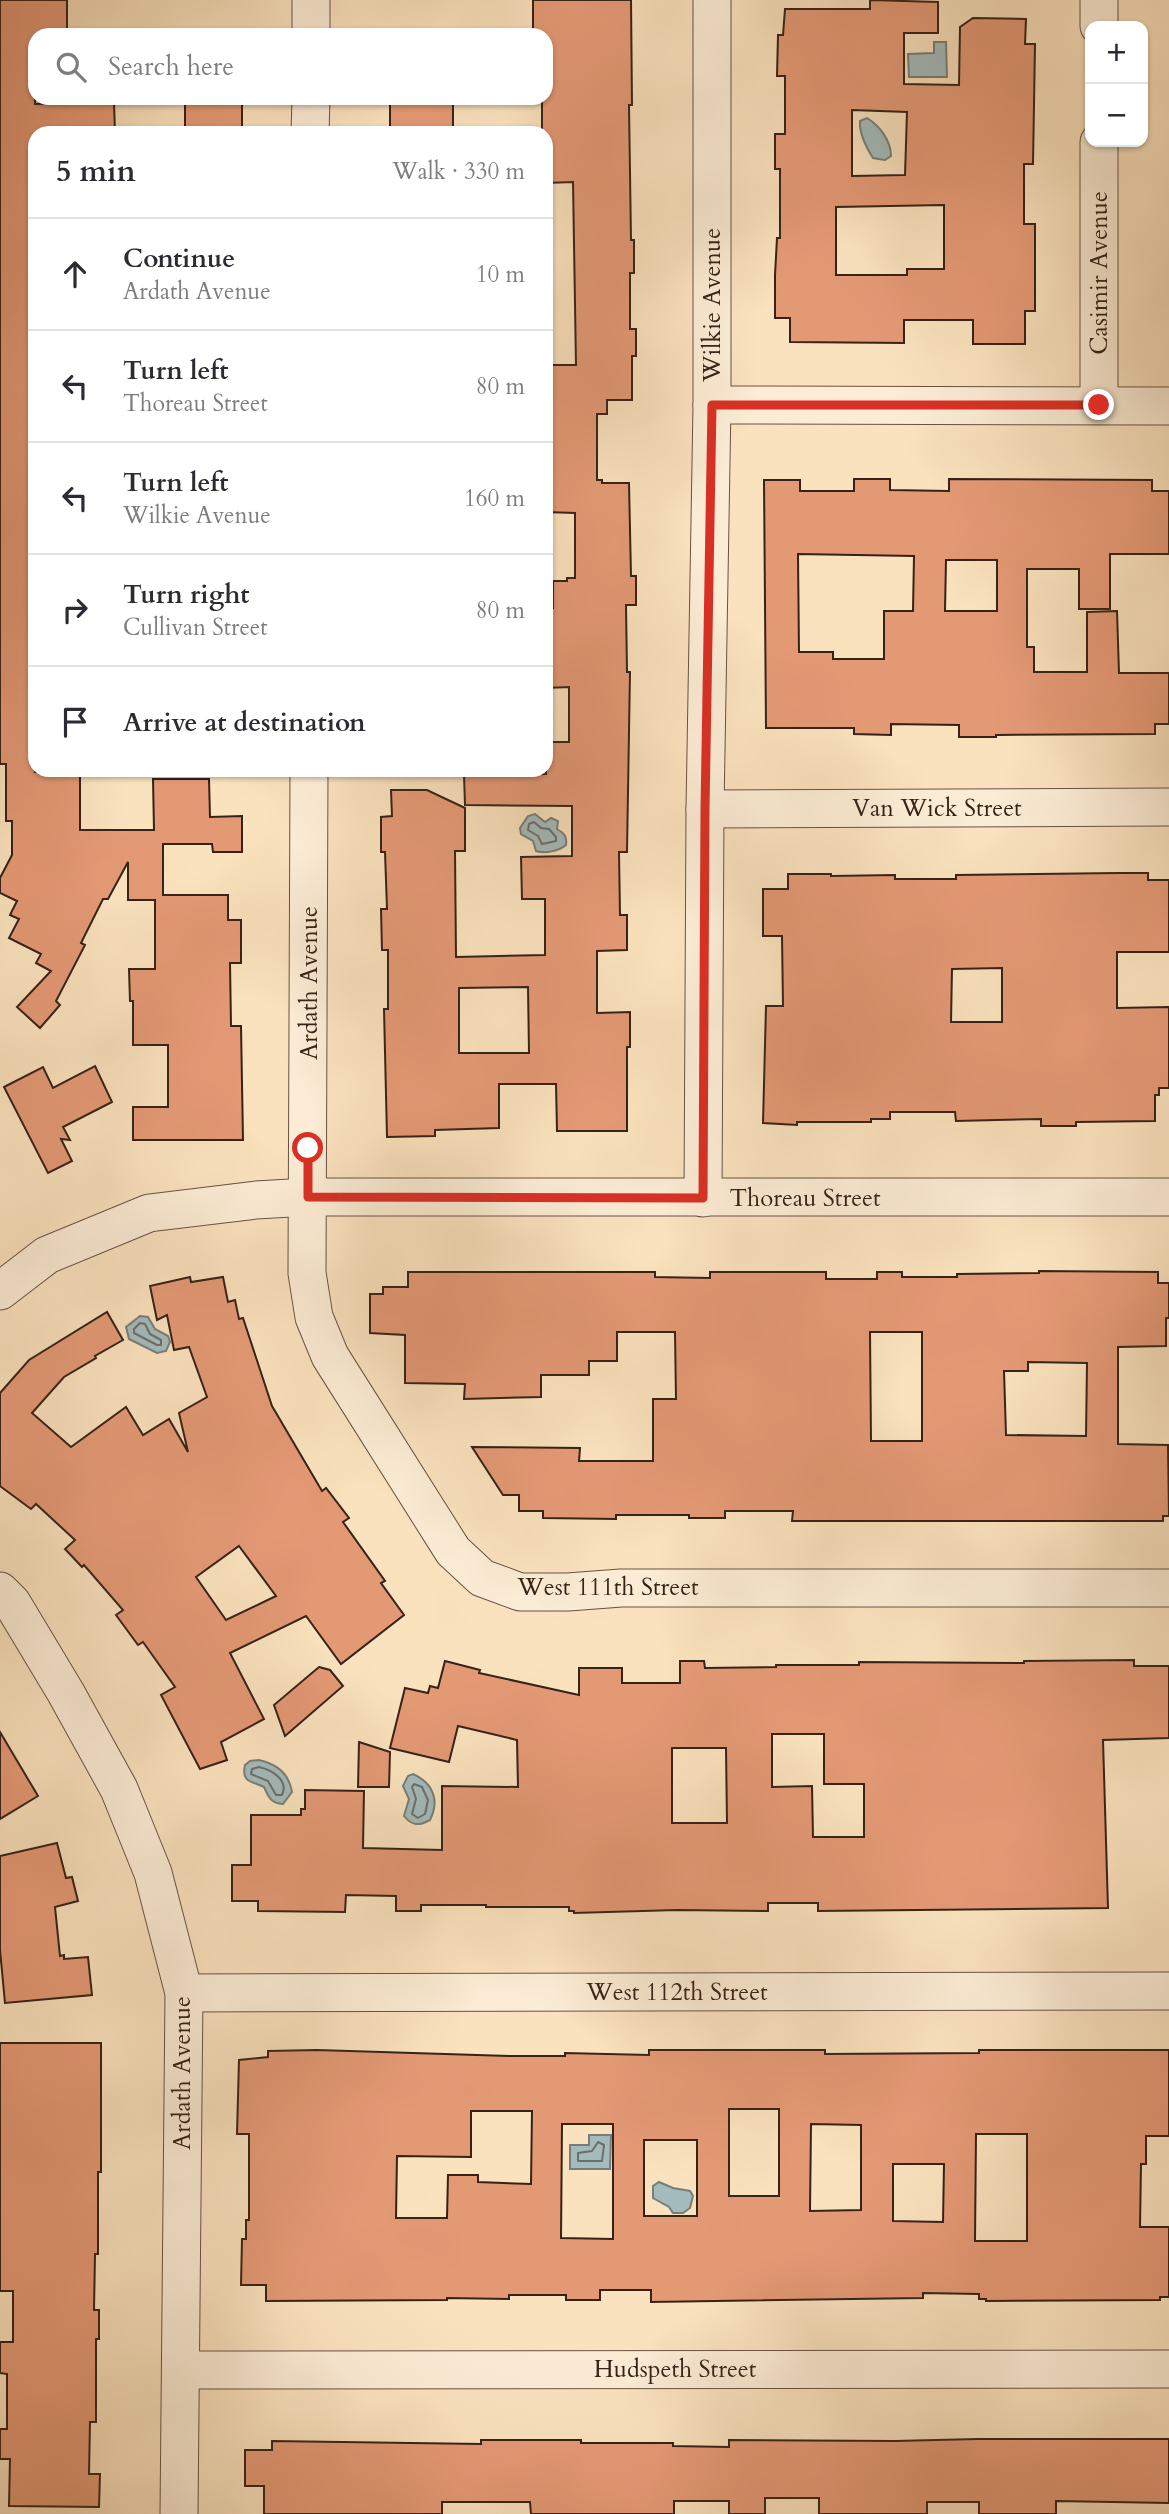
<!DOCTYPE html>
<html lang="en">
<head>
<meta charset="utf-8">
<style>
	body { margin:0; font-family:Cardo,serif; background:#f2f2f3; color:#2b2b33 }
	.controls { position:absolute; right:21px; top:21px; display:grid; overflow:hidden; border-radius:14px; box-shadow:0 2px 5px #0004 }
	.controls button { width:63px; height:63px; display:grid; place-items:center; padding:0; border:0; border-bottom:2px solid #e1e1e2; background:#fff; color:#2b2b33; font:35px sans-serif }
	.stop { position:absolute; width:21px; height:21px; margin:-16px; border:5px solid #d93025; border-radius:50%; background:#fff }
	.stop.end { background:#d93025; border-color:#fff; box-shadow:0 2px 7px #0008 }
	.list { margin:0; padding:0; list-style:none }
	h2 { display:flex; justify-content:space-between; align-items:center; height:91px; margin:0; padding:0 28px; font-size:30px }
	h2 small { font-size:23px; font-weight:400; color:#7c7c81 }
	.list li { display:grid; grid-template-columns:46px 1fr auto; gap:21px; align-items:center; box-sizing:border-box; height:112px; padding:0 28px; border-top:2px solid #e1e1e2 }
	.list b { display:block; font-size:26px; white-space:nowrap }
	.list p { margin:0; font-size:23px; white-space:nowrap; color:#7c7c81 }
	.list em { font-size:23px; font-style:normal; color:#7c7c81 }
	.icon { flex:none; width:38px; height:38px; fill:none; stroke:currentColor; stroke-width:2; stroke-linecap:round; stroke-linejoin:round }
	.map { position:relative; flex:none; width:1169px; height:2514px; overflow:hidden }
	.search { position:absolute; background:#fff; box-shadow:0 2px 5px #0004; left:28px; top:28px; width:525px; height:77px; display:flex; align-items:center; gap:18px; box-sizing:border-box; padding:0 24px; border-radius:21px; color:#7c7c81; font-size:26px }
	.panel { position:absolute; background:#fff; box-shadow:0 2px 5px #0004; left:28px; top:126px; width:525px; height:651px; border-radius:21px }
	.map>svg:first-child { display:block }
	.water { fill:#a3bbbc; stroke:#777e7a; stroke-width:2 }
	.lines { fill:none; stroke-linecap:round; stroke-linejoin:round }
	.shore { stroke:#6c6e6a; stroke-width:2 }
	.building { fill:#e49975; stroke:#362218; stroke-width:2; fill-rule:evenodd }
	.street-casing { stroke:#675242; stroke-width:39 }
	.street { stroke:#fcecd5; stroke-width:37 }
	.route { stroke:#d93025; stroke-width:9 }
	.labels { text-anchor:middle; stroke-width:6; stroke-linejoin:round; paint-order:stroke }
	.street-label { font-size:24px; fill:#362218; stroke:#fcecd5 }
</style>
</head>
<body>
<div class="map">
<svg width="1169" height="2514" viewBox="0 0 1169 2514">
	<rect width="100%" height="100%" fill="#fae2be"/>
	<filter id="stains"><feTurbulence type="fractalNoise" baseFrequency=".00286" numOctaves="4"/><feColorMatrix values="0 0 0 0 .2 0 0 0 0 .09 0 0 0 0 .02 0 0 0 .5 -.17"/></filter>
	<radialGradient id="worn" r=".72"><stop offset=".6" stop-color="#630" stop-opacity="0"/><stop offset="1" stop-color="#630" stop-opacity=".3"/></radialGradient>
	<g class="water">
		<polygon points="934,42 946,42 947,77 909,77 908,54 934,53"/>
		<path d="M867,118C880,126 891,141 891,156L885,160L873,158C866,147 859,134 860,121Z"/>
		<path d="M535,814L545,822L551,818L558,821L557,829C564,833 567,836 566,845C559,851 545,854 536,851L533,841L521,834L520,828L528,816Z"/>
		<polygon points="140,1316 148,1317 155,1329 168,1336 170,1342 166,1351 157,1353 129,1339 126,1327"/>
		<path d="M259,1760C277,1764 289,1773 292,1792L283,1804C271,1803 269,1798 264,1787C252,1781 241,1783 245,1765L250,1761Z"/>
		<path d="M413,1774C433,1783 440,1800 430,1820C419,1826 412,1826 404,1816L409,1799L403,1786L408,1776Z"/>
		<polygon points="589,2135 611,2135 610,2169 570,2169 570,2145 589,2145"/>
		<polygon points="659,2182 673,2188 690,2191 693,2196 690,2208 683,2213 673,2213 669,2207 653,2198 653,2186"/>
	</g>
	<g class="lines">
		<g class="shore">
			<polygon points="534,822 541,828 549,829 556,837 556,841 542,844 538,836 528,830 529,824"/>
			<polygon points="140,1323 145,1324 150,1334 161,1340 161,1345 157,1345 134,1333 134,1329"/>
			<path d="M259,1767C272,1770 289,1780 282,1795H276L268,1781L251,1774L252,1769Z"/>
			<polygon points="414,1784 422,1787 428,1800 425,1814 418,1818 412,1814 416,1799 412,1787"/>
			<polygon points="598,2142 604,2145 602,2161 578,2161 578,2153 592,2151"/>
		</g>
	</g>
	<g class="building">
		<polygon points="0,0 67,0 67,35 35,35 35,104 114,102 115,133 35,133 35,772 62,771 62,776 80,776 80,830 154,830 153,779 209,779 210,817 242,816 242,852 213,852 212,844 163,844 163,895 228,895 228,920 241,920 241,963 230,963 231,1026 241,1026 243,1140 133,1140 133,1107 168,1107 168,1045 133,1045 133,1001 130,1001 129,969 155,969 155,900 128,900 128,862 108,899 103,899 81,943 85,945 56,1001 60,1005 40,1028 17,1007 51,971 36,963 41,954 9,938 19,919 10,915 17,901 0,893 0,878 12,855 12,821 6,821 6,764 0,764"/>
		<path d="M533,0H631L632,105H629L631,240H634V273H630V329H636V356H632V400H607V414H597V480H602V483H629L631,576H636V605H626L627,672H630L627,852H619L620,915H627V950L597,951V1013L630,1012V1047H627V1131H557L556,1084H499V1128L435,1130V1136L387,1137L384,1009H388V950H382L381,909H387L385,852H381V817L392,816L391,790H427L465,808V851H455L456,957L545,955V899H522L521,857L572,856V806L465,805L464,775L546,774V742H569V687L546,688V608H553V581H567V578H575V513L546,512V365H576L573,182L546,183V133H542V98H546V35H533ZM528,987L529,1053H459V988Z"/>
		<path d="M870,0L938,2V33H904V84L959,85L960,27L973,18L1026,19L1025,44H1035L1033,164H1024V224H1035V311H1025V344H973V320H904V343L790,342V318H775V275L777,238H780V169H775V134H785V76H777L778,35H783L785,9H870ZM852,110L907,112L905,175L852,176ZM944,205V269H907V275H836V207Z"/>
		<rect x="185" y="98" width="57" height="35"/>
		<rect x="390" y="98" width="63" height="35"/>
		<path d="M854,479H890V490L949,491V479L1152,480V491H1169V554H1110V609H1079V569H1027V647H1034V672H1087V612L1117,611L1119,673H1169V724H1155V734L996,735V737H959V725L891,724V735L854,734V728H766L764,480H800V491H854ZM798,554L914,556L913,611H884V659H833V652H799ZM946,560H997V611H945Z"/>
		<path d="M1119,873H1148V880H1169V952H1117V1008L1169,1007V1088H1159V1095H1155V1121L1076,1122V1126H1041V1119L956,1121L955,1112H890V1119H871V1122H797V1125L763,1123L766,1006H783L782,936H763V889H788V874H831V876L895,875V879H956V875ZM1002,968V1022H951L952,969Z"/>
		<polygon points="95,1066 112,1102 63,1127 70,1140 61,1139 72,1161 48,1173 4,1087 43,1067 53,1088"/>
		<path d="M1039,1271L1158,1272V1283H1169V1318H1166V1346L1118,1347V1444L1168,1445L1169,1516H1163V1521H792L793,1511H725V1518H689V1515H616V1519L543,1518V1511H519V1495H503L472,1447L580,1448L579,1461H653V1399H676L675,1332H617V1361H589V1375H541V1397L464,1399L465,1384L405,1383V1335L370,1333V1294H383V1287H408V1272H655V1277L710,1278V1272H826V1279H877V1272H902V1277H957V1274L1039,1273ZM870,1332H922V1441H871ZM1028,1362L1087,1363L1086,1436L1006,1435L1004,1371H1028Z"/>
		<path d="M190,1277L191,1282L223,1277L228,1302L235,1300L239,1319L243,1318L272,1406L322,1491L326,1488L349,1518L343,1522L385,1581L381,1583L404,1615L341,1664L306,1616L230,1653L264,1719L221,1742L227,1760L200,1769L161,1695L175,1687L143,1642L138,1645L116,1615L123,1610L84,1565L82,1567L65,1549L75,1540L36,1504L31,1509L0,1486V1393L29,1360L107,1312L123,1340L95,1356L96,1358L64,1377L32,1413L71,1447L126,1407L143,1435L169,1419L188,1452L179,1413L207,1397L189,1347L174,1350L167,1315L157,1320L150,1286ZM239,1546L276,1596L226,1620L196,1577Z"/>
		<path d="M1134,1660V1666H1169V1738L1103,1740L1108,1908L818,1911V1903H768V1911L677,1910L574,1913V1911H569V1907H486V1905H421V1911H396V1896L346,1895L345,1912L258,1911V1901H232V1865H251V1815H301V1809H305V1790L364,1791L363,1848L442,1850V1786L518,1787L517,1740L458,1726L449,1762L390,1748L405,1688L428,1693L430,1686L438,1688L445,1661L480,1670L479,1673L579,1695V1668H622V1683H680V1661H704L705,1668L776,1667V1665H859V1662L1024,1663V1661ZM772,1734H824V1784H864V1837H813L812,1786L772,1787ZM672,1748H726L727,1823H672Z"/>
		<polygon points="319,1667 330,1670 343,1686 285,1736 274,1705"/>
		<polygon points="0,1732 38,1796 0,1819"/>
		<polygon points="359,1742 390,1752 389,1787 358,1787"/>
		<polygon points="57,1843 66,1878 72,1877 78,1901 55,1907 60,1956 64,1955 64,1959 88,1957 92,1995 5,2003 0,1950 0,1856"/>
		<polygon points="0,2043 101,2043 101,2172 98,2172 98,2254 95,2254 94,2310 99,2310 99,2339 96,2339 96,2422 90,2422 89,2474 100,2474 99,2507 9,2506 10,2459 0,2459 0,2429 7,2429 7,2374 0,2373 0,2342 13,2342 13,2291 0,2291"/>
		<path d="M317,2050L509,2056H565V2053L649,2055V2050H825V2054L979,2053V2050H1169V2136H1146V2164H1141L1140,2227H1169V2297H1160V2300L986,2301V2299H979V2294L923,2293V2298L651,2302V2290H600V2300H566V2295H509V2299L447,2298V2300L266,2301V2285H241L242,2239H246V2220H249V2134H237L239,2060L268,2057V2051ZM729,2109H779V2196H729ZM471,2111H532L531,2184L478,2182V2175H448L447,2218H396L397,2156L471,2157ZM562,2124H613V2239L561,2238ZM811,2124L861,2125V2210L810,2211ZM976,2134H1027V2241H975ZM644,2140H697V2216H644ZM893,2164H944L943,2222L893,2221Z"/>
		<polygon points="978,2439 1169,2439 1169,2503 1056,2501 1056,2514 979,2514 979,2502 927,2502 927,2514 819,2514 819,2498 765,2498 765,2514 729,2514 729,2501 674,2501 674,2514 531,2514 530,2502 442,2502 442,2514 264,2514 264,2486 245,2486 245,2450 272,2450 272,2441 481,2444 481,2440 581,2440 581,2443 673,2443 673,2446 729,2447 729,2440 895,2441"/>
	</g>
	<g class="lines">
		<defs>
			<g id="street">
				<polyline points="1099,26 1099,0"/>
				<polyline points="311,35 311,0"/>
				<polyline points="310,133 311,98"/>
				<polyline points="712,405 1169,406"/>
				<polyline points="1099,405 1099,142"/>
				<polyline points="309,770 307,1273 314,1317 330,1356 453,1551 482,1578 520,1592 568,1592 621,1588 1169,1588"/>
				<polyline points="705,809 1169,807"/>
				<polyline points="703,1198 705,809 712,405 712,0"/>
				<polyline points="0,1291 47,1255 149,1213 256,1200 308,1197 1169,1197"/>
				<polyline points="0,1591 12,1603 66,1693 119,1789 153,1873 184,1993 179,2514"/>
				<polyline points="184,1993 1169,1991"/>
				<polyline points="181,2370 1169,2369"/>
			</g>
		</defs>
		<use href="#street" class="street-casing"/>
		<use href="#street" class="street"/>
	</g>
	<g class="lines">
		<polyline class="route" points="308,1148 308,1197 703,1198 705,809 712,405 1099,405"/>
	</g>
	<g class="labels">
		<g class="street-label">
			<text transform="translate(1099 273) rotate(-90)" y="8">Casimir Avenue</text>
			<text transform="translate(712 305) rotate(-90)" y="8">Wilkie Avenue</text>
			<text x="937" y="816">Van Wick Street</text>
			<text transform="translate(309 983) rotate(-90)" y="8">Ardath Avenue</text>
			<text x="805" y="1206">Thoreau Street</text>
			<text x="608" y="1595">West 111th Street</text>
			<text x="677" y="2000">West 112th Street</text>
			<text transform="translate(182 2073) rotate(-90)" y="8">Ardath Avenue</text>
			<text x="675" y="2377">Hudspeth Street</text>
		</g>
	</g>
	<rect width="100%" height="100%" filter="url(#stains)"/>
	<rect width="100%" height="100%" fill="url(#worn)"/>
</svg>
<div class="controls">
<button>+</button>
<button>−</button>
</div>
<div class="stop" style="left:308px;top:1148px"></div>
<div class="stop end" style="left:1099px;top:405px"></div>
<div class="search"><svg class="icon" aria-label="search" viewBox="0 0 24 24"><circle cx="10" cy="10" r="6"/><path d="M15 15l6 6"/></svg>Search here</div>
<section class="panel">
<h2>5 min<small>Walk · 330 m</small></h2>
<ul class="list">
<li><svg class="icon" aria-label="ahead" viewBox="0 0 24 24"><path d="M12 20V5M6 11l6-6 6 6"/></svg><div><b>Continue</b><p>Ardath Avenue</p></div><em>10 m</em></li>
<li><svg class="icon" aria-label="left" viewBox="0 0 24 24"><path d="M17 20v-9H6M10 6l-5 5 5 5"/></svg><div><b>Turn left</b><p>Thoreau Street</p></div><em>80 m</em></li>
<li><svg class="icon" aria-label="left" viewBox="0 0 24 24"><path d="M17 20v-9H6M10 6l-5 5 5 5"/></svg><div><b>Turn left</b><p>Wilkie Avenue</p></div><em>160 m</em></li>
<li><svg class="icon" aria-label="right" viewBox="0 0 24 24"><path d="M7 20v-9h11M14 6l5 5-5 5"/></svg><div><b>Turn right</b><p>Cullivan Street</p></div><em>80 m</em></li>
<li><svg class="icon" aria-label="arrive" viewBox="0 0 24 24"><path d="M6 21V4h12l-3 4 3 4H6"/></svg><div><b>Arrive at destination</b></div></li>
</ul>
</section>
</div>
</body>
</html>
